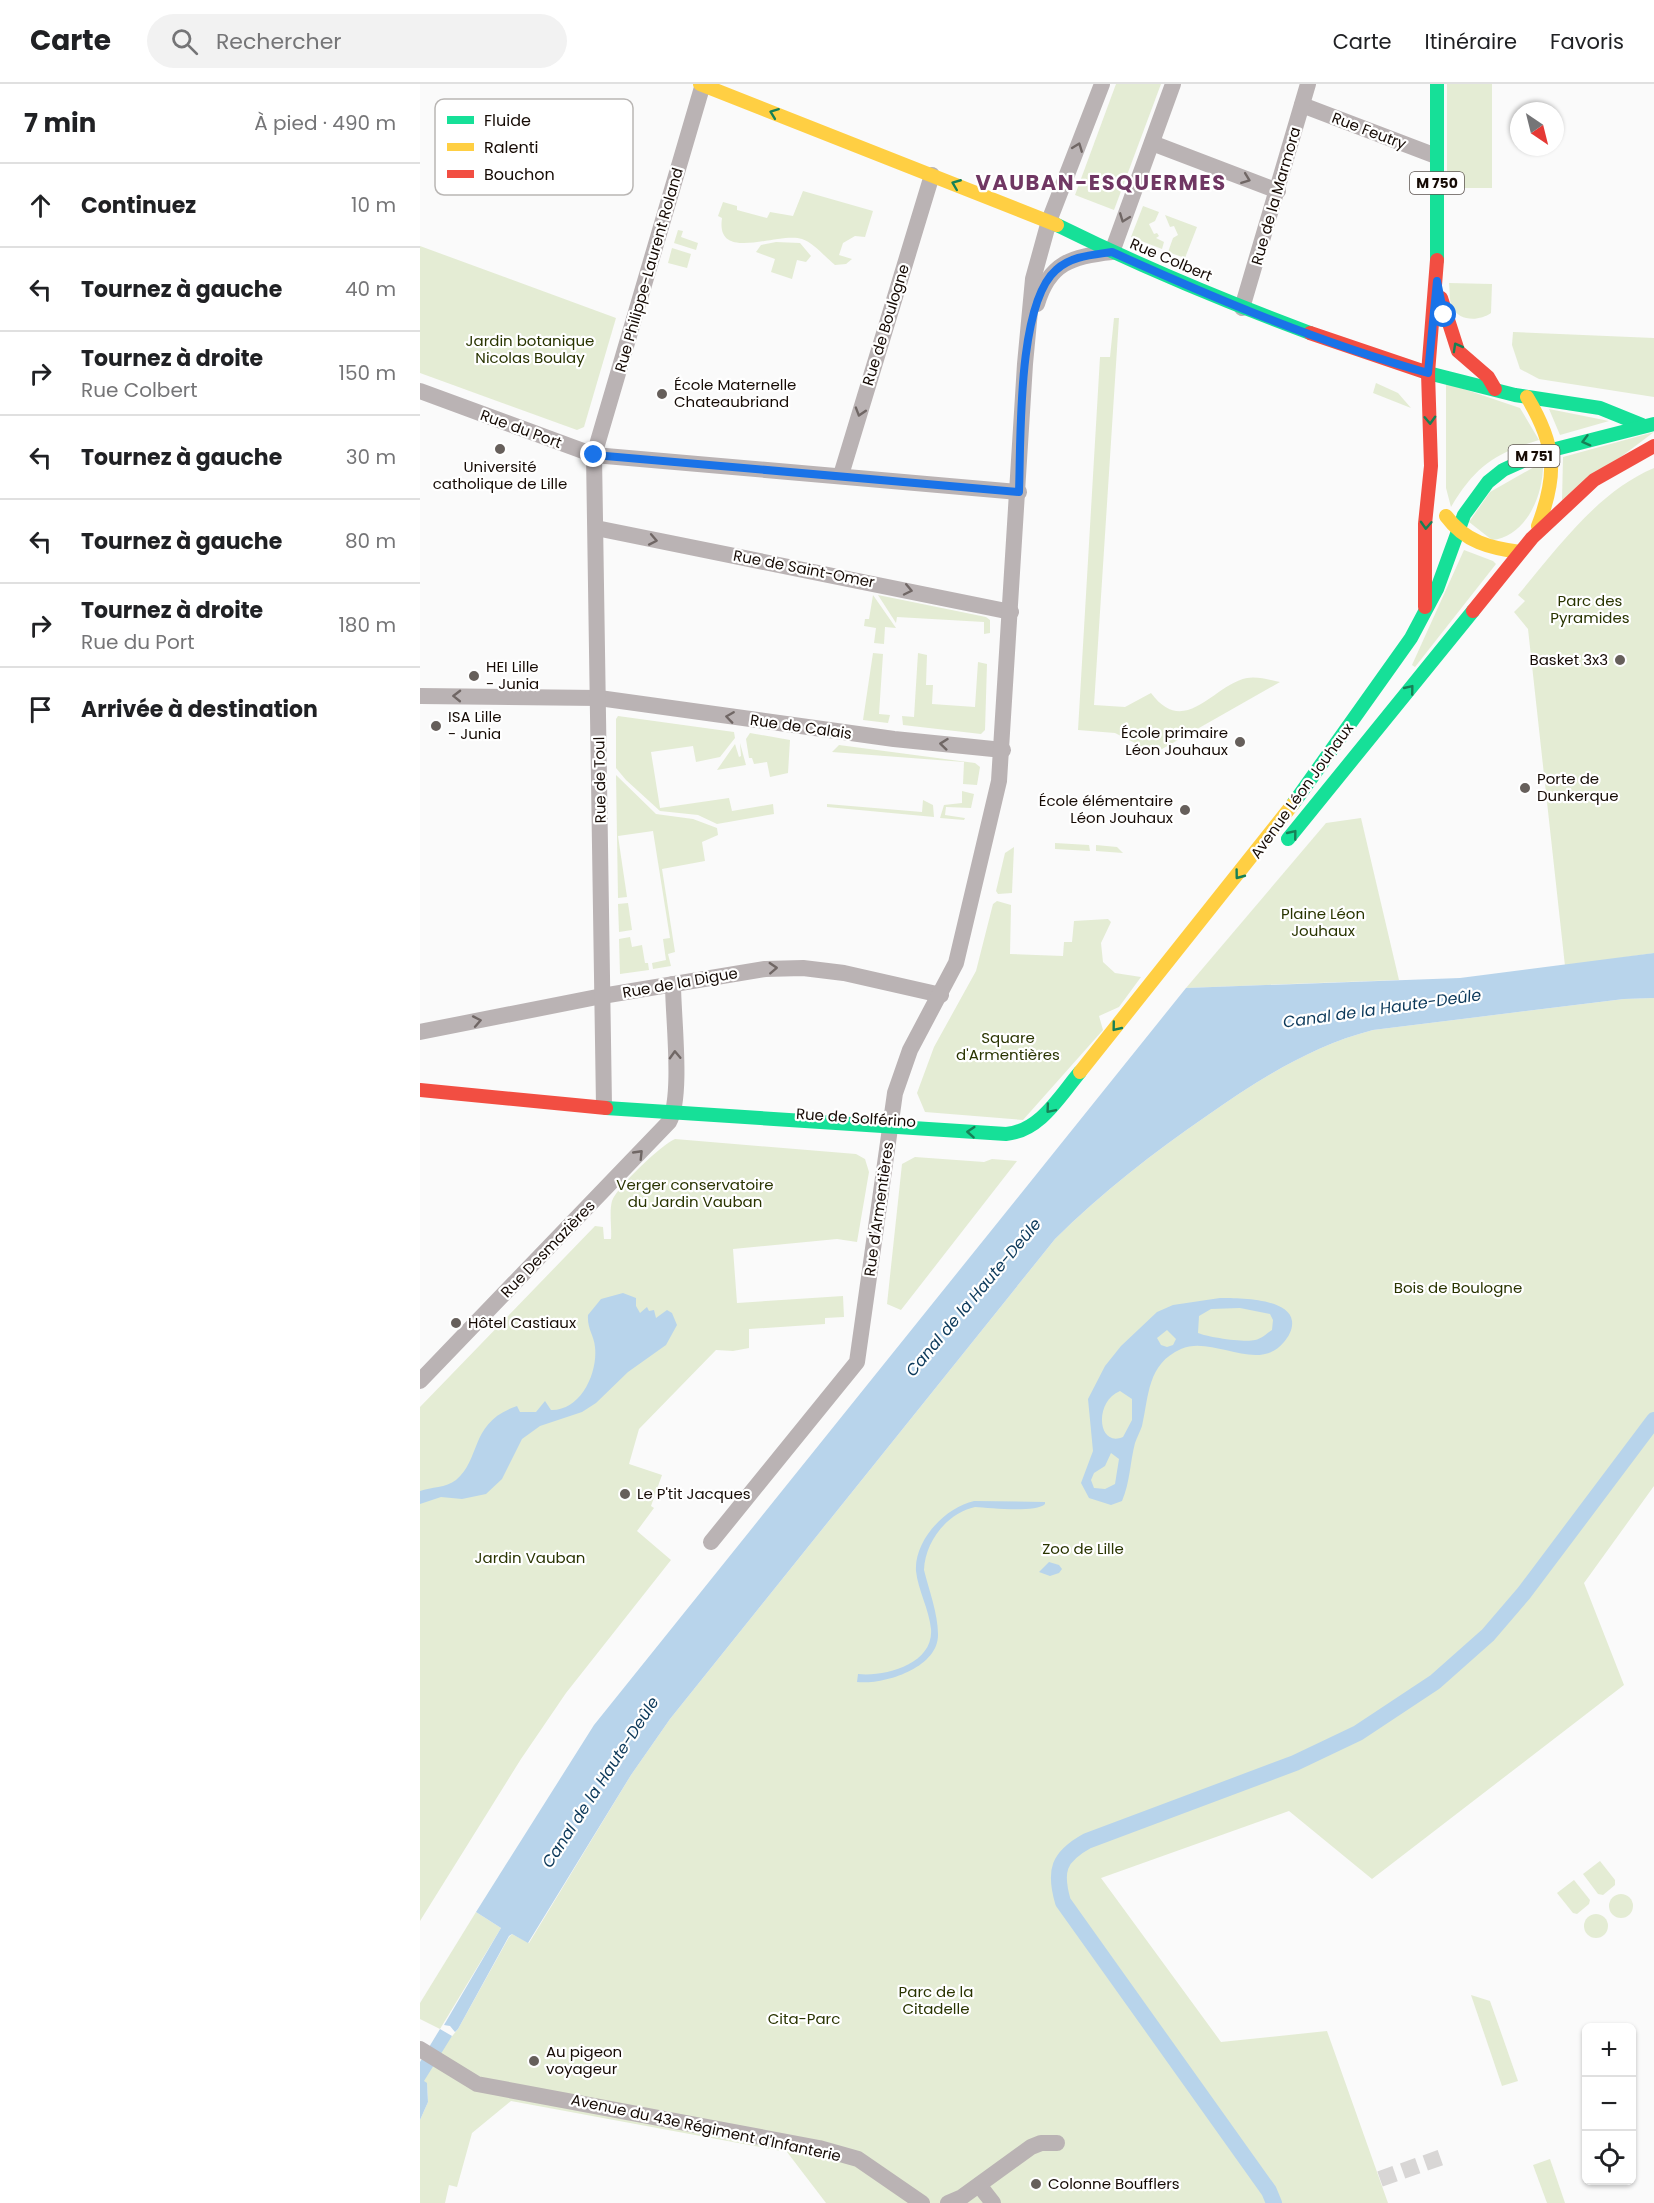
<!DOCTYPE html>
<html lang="fr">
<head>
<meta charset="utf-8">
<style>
	body { margin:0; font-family:Poppins,sans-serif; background:#f2f2f2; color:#202124 }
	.controls { position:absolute; right:18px; bottom:18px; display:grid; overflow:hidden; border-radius:9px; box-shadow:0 2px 4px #0004 }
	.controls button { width:54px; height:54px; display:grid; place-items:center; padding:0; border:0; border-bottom:2px solid #e0e0e0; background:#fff; color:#202124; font:30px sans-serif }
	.compass { position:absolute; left:1090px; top:18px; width:54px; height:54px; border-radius:50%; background:#fff; box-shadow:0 2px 4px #0004; rotate:145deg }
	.stop { position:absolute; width:18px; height:18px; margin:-14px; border:4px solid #1a73e8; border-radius:50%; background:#fff }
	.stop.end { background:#1a73e8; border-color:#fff; box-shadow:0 2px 6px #0008 }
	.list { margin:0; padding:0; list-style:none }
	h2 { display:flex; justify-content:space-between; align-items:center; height:78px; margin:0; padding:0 24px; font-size:26px }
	h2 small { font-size:20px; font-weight:400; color:#757577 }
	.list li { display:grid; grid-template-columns:39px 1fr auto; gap:18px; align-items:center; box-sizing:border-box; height:84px; padding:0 24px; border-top:2px solid #e0e0e0 }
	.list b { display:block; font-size:22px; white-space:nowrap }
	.list p { margin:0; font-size:20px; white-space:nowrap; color:#757577 }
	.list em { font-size:20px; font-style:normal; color:#757577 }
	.icon { flex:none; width:33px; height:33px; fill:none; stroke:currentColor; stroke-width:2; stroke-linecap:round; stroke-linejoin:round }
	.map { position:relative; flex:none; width:1234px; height:2119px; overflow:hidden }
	header { display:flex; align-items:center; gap:36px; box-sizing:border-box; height:84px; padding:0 30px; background:#fff; border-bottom:2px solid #e0e0e0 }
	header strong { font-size:28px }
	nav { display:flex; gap:33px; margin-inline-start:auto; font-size:21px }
	.search { width:420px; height:54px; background:#f2f2f2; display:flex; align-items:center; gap:15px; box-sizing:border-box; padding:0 21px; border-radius:33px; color:#757577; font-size:22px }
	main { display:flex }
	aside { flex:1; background:#fff }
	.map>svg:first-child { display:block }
	.green { fill:#e4ecd4 }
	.water { fill:#b8d4eb; fill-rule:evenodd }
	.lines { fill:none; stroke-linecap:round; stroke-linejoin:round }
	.canal { stroke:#b8d4eb; stroke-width:16 }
	.street-tunnel { stroke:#d8d6d5; stroke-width:16; stroke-dasharray:16 8; stroke-linecap:butt }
	.street { stroke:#bab3b4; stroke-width:16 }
	.fast { stroke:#16e098; stroke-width:14 }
	.slow { stroke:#ffcf43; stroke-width:14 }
	.jam { stroke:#f24e42; stroke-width:14 }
	.oneway { stroke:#168056 }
	.oneway2 { stroke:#706765 }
	.route { stroke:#1a73e8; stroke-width:8 }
	.poi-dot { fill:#665f5b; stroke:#fff; stroke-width:2 }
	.labels { text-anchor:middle; stroke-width:4.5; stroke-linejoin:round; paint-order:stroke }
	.shield { fill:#fff; stroke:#5c5450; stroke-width:1.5 }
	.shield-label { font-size:14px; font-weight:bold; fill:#160b05 }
	.street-label { font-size:15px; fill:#160b05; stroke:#fff }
	.park-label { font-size:15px; fill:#293400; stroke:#fff }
	.poi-label { font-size:15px; fill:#160b05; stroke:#fff; text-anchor:start }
	.water-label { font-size:16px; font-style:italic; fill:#0c395a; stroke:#fff }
	.district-label { font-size:21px; font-weight:bold; letter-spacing:1.5px; fill:#703763; stroke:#fff }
	.key { fill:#fff; stroke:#b9b6b4; stroke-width:1.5 }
	.key-label { font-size:16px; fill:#160b05 }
</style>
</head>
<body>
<header>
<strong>Carte</strong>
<div class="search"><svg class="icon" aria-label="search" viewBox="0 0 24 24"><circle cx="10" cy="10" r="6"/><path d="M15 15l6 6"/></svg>Rechercher</div>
<nav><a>Carte</a><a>Itinéraire</a><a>Favoris</a></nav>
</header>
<main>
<aside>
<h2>7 min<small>À pied · 490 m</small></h2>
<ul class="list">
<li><svg class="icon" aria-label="ahead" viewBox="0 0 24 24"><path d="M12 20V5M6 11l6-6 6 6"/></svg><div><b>Continuez</b></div><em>10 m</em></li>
<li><svg class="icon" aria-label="left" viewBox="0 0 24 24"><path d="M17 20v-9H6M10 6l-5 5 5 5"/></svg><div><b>Tournez à gauche</b></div><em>40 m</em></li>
<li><svg class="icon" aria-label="right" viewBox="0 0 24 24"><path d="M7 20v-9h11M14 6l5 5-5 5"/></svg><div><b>Tournez à droite</b><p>Rue Colbert</p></div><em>150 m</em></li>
<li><svg class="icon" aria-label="left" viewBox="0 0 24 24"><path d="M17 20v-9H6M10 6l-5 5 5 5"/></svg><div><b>Tournez à gauche</b></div><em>30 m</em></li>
<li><svg class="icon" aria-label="left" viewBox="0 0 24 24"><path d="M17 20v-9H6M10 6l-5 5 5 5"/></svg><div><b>Tournez à gauche</b></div><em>80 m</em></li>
<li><svg class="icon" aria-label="right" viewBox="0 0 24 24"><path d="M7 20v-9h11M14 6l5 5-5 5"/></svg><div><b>Tournez à droite</b><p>Rue du Port</p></div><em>180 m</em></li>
<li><svg class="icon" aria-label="arrive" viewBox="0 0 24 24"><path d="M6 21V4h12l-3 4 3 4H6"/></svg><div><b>Arrivée à destination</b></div></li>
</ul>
</aside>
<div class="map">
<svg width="1234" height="2119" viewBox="0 0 1234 2119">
	<rect width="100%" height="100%" fill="#fafafa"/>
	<g class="green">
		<polygon points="696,0 741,0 694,126 655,111"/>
		<polygon points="1027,0 1072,0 1072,104 1031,104 1027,97"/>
		<path d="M383,107L453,127L445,153L435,152L423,159L419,171L432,175L426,180L415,181C405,173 394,159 382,155C359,147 295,180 302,134L298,132L303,118L317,122V126L347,134L350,128L373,132Z"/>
		<polygon points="723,122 739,128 735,137 729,140 734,150 737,149 739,152 736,154 744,158 742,165 711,153"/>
		<polygon points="745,131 777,143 765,174 748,168 753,154 758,151 754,142 750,143"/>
		<polygon points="258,146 263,147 261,153 278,159 276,166 254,159"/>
		<polygon points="356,158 380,159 391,172 386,178 377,176 372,195 351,188 355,175 336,168 341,161"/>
		<polygon points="0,162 196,234 164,343 157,346 0,289"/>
		<polygon points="252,164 271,170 267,184 248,179"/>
		<path d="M1029,199L1072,200L1071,229C1060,237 1039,238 1032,223C1029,217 1030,206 1029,199Z"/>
		<path d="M694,234H699L674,621L705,623L731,609C765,655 794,600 827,594C837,592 850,596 860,598L735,669L695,649L658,646L680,273H690Z"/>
		<polygon points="1093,248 1234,254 1234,313 1119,295 1100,285 1092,261"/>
		<polygon points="956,299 978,309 991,324 953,309"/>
		<path d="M1026,299L1100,324L1119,356C1075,369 1055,383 1031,423L1026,404Z"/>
		<polygon points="1129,325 1189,337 1140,351"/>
		<polygon points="1234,348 1142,417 1143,373"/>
		<path d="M1123,378C1124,410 1107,452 1072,456L1049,438L1070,408Z"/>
		<path d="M1234,384V869L1145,882L1108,545L1094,528L1105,517L1098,511C1137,465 1177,408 1234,384Z"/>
		<polygon points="1044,466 1073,477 1076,480 995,583 992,581"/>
		<polygon points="453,511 476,544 465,543 464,560 454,559 456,544 444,542 445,535 449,535"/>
		<polygon points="458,511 566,533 570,536 570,549 564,550 564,538 477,533 476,539"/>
		<polygon points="453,569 463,570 459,630 470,631 468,639 443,636"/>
		<polygon points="498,569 507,571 506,601 513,601 512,620 555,623 558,578 567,580 565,646 561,650 483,641 482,632 494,633"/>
		<polygon points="198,632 314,648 315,654 300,673 276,678 273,662 231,668 240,724 309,714 312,727 353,720 354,730 297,740 278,731 240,727 206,696 196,684 196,635"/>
		<polygon points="330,649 370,656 368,689 350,693 347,678 334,680 332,674 329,674 326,655"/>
		<polygon points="320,659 326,681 297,686 315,660 319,673 321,672"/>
		<polygon points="419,661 555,679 560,683 557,701 543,700 544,678 412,668"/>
		<polygon points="196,691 236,730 273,735 297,744 298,751 282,758 285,777 242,785 255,868 248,870 251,882 233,885 232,879 246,876 243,855 250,854 233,747 198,752 207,813 198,814"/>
		<polygon points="542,707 554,710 551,724 526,723 525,731 545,734 544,736 520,734 524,721 542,719"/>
		<polygon points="503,716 513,721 514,733 407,723 407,720 502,728"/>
		<polygon points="941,734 979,896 766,904 906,739"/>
		<polygon points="635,759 669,761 670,767 635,765"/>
		<polygon points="676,761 697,763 703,769 676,767"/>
		<polygon points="594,763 592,809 578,810 576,807 585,769"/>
		<polygon points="577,817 591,821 590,870 643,872 644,858 652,858 654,837 688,835 691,838 681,859 683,878 695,889 721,893 699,923 679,932 683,946 603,1036 505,1028 497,1009 514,963 556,887 573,820"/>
		<polygon points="208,819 212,846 199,848 198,820"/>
		<polygon points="210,853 212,863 222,861 225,879 228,879 229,886 200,890 199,855"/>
		<path d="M1234,914V1402L1164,1499L1204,1601L952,1795L869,1727L681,1794L801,1958L907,1947L968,2119H406L367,2068L91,2017L52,2049L37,2103L29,2101L25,2119H0V2036L8,2018L7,2000L0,1996V1991L38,1945L89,1853L92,1850L109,1859L211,1691L250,1635L635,1155C682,1108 733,1069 788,1031C840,995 891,962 953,946L1204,915Z"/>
		<path d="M255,1055L436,1070L445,1075L449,1088L437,1158L417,1155L313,1165L317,1219L423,1212L424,1233L405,1234V1240L329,1245V1264L313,1267L296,1266L219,1345L209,1380L242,1391L231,1422L234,1424L217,1447L251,1476L146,1609L101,1675L0,1837V1323L175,1142L183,1143L184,1155H191C192,1144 189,1128 192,1117C197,1103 241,1061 255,1055Z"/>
		<polygon points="495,1073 564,1078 572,1075 597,1077 481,1226 467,1220 482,1080"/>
		<polygon points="1180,1777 1195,1796 1195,1801 1183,1811 1178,1810 1163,1790"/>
		<polygon points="1154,1796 1170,1816 1169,1820 1157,1830 1153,1829 1137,1809"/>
		<circle cx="1201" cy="1822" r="12"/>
		<polygon points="56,1828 81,1844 20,1945 0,1935 0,1919"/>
		<circle cx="1176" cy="1842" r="12"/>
		<polygon points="1051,1911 1070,1917 1098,1997 1082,2002"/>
		<polygon points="1130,2075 1145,2119 1127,2119 1113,2081"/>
	</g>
	<g class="water">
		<path d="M1234,869V914L1204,915L953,946C891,962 840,995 788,1031C733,1069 682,1108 635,1155L250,1635L211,1691L108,1859L92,1850L89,1852L38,1945L35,1948L30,1942L24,1941L81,1844L56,1828L174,1641L766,904L1040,894Z"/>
		<path d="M203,1209L216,1214V1222L220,1229L227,1223L229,1227L234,1226L236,1234L247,1226L252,1229L257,1241L246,1261L208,1288L176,1319L162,1328L120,1342L102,1355L82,1395L66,1410L42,1415L21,1413L0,1420V1407C11,1403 26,1404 36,1396C62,1374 49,1338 97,1322L100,1328H116L125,1317L131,1326C160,1327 178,1290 175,1263C174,1251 167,1245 168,1231L181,1215Z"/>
		<path d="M800,1214C818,1214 869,1214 872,1237C873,1245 869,1252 864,1258C838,1290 793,1251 761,1265C727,1280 729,1312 722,1342C720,1348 717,1353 715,1359C710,1378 710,1399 702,1417L691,1421L669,1414L661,1399L673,1367L668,1315L685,1282L701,1262L737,1228L753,1221ZM820,1224L850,1230L853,1236L852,1246C846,1250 841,1255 835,1256C825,1259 787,1253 778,1249L779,1232L791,1225ZM747,1246L756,1255L753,1261L747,1263L741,1261L737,1254ZM700,1307L712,1315V1336L703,1353C677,1364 674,1317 700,1307ZM691,1369L699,1375L695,1400L685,1405L674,1404L671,1396L674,1389L685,1382Z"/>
		<path d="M554,1417L625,1418V1420C616,1429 570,1424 555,1423C527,1429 505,1458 504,1486C509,1506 518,1530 518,1550C519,1584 463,1601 437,1598L438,1590C465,1593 514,1580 511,1545C509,1525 498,1506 496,1487C494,1456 526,1423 554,1417Z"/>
		<polygon points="629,1478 639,1481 642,1485 639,1489 630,1492 619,1488"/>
		<polygon points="20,1945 32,1952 4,1997 7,1999 8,2018 0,2036 0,1978"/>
	</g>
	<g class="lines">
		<path class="canal" d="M854,2119L849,2107L643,1818C634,1787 638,1773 667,1757L875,1679L938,1649L1015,1598L1068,1551L1104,1509L1234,1336"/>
		<polyline class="street-tunnel" points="960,2095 1025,2072"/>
		<g class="street">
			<polyline points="882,21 1016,72"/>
			<polyline points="732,59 858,107"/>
			<path d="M617,220C629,179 652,172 692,168L753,0"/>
			<polyline points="822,224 888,0"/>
			<polyline points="0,307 174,371 599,408"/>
			<polyline points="421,391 512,91"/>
			<polyline points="176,444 591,528"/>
			<polyline points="0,612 179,614 474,655 583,666"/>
			<polyline points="0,948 182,912 345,885 383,884 424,889 521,911"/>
			<polyline points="184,1022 174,371 283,0"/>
			<path d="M0,1297L249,1038C263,1013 253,933 253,900"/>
			<polyline points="291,1458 437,1278 475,1009 490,966 536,879 579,697 605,280 613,195 629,137 682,0"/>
			<polyline points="0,1965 57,2000 399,2064 438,2075 502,2119"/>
			<polyline points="559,2101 573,2119"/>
			<polyline points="528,2119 542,2113 611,2063 621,2059 637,2059"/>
		</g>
		<g class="fast">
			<polyline points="1017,0 1017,176"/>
			<path d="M637,141C720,182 804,217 890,249"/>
			<polyline points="1008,289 1095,311 1180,324 1222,341"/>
			<polyline points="873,720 991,554 1017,505 1044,431 1068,398 1083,386 1120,369 1234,340"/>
			<polyline points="868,755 1053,527"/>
			<path d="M186,1024L586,1050C620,1047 639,1013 660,988"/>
		</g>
		<g class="slow">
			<polyline points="280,0 637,141"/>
			<path d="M1107,313C1136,361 1138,390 1118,442"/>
			<path d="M1026,432C1045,458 1070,464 1100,468"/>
			<polyline points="660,988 873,720"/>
		</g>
		<g class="jam">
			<polyline points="1021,214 1038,267 1068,293 1075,305"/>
			<polyline points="890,249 1008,289"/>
			<polyline points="1005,523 1005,440 1011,382 1008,289 1017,176"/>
			<polyline points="1053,527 1112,454 1174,396 1234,362"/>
			<polyline points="0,1006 186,1024"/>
		</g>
	</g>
	<defs><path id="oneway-chevron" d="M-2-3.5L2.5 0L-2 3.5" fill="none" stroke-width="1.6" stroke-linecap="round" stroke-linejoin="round" transform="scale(1.5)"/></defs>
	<g class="oneway">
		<use href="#oneway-chevron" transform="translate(354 29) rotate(-159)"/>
		<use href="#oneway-chevron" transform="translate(536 100) rotate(-158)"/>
		<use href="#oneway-chevron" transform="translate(1037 263) rotate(-119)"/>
		<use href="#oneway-chevron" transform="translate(1010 336) rotate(88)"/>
		<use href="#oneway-chevron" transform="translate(1166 357) rotate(165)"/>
		<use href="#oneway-chevron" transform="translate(1006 441) rotate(93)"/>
		<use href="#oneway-chevron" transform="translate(990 605) rotate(-51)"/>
		<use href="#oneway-chevron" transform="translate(873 750) rotate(-51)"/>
		<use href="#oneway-chevron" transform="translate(819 791) rotate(127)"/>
		<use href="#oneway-chevron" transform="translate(696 943) rotate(129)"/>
		<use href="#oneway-chevron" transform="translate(630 1025) rotate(130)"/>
		<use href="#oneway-chevron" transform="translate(551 1048) rotate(-176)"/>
	</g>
	<g class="oneway2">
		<use href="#oneway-chevron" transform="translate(658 63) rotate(-69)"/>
		<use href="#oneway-chevron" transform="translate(826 95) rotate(21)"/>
		<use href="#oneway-chevron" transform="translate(704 134) rotate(111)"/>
		<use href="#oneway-chevron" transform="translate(440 328) rotate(107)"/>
		<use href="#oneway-chevron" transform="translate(233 456) rotate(11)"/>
		<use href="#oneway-chevron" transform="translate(488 506) rotate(12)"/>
		<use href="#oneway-chevron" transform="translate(37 612) rotate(-179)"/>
		<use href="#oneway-chevron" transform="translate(310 633) rotate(-172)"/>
		<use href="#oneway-chevron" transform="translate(524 660) rotate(-174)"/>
		<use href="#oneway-chevron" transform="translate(353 884) rotate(-3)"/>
		<use href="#oneway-chevron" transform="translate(57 937) rotate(-11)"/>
		<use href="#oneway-chevron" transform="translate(255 971) rotate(-92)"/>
		<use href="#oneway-chevron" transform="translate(219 1070) rotate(-46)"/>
	</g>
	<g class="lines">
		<path class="route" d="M174,371L599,408C601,357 597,220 636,186C651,172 672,171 692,168C794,214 900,259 1008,289L1017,197L1024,231"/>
	</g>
	<g class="poi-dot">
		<circle cx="242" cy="310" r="6"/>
		<circle cx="80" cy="365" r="6"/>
		<circle cx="1200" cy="576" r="6"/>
		<circle cx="54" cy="592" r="6"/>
		<circle cx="16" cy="642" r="6"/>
		<circle cx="820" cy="658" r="6"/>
		<circle cx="1105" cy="704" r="6"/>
		<circle cx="765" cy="726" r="6"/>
		<circle cx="36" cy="1239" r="6"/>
		<circle cx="205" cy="1410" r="6"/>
		<circle cx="114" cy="1977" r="6"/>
		<circle cx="616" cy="2100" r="6"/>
	</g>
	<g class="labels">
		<g class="shield">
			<rect x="990" y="88" width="54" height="22" rx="4.5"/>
			<rect x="1088.5" y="361" width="51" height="22" rx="4.5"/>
		</g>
		<g class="shield-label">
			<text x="1017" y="104">M 750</text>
			<text x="1114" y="377">M 751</text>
		</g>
		<g class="street-label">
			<text transform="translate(949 47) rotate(21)" y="5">Rue Feutry</text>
			<text transform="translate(856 112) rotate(-74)" y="5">Rue de la Marmora</text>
			<text transform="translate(751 176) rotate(23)" y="5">Rue Colbert</text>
			<text transform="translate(229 186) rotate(-74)" y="5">Rue Philippe-Laurent Roland</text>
			<text transform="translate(466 241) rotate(-73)" y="5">Rue de Boulogne</text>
			<text transform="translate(101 345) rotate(20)" y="5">Rue du Port</text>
			<text transform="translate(384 485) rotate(11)" y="5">Rue de Saint-Omer</text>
			<text transform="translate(381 643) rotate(8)" y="5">Rue de Calais</text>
			<text transform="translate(180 696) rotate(-91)" y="5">Rue de Toul</text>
			<text transform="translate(882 707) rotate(-54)" y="5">Avenue Léon Jouhaux</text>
			<text transform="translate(260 899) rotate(-10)" y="5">Rue de la Digue</text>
			<text transform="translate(436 1034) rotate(4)" y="5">Rue de Solférino</text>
			<text transform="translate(459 1125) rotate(-82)" y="5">Rue d'Armentières</text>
			<text transform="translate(128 1165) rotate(-46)" y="5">Rue Desmazières</text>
			<text transform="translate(286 2044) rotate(12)" y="5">Avenue du 43e Régiment d'Infanterie</text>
		</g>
		<g class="park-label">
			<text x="110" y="262">Jardin botanique<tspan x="110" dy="17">Nicolas Boulay</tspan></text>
			<text x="1170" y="522">Parc des<tspan x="1170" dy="17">Pyramides</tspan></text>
			<text x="903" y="835">Plaine Léon<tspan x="903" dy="17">Jouhaux</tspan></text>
			<text x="588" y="959">Square<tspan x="588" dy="17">d'Armentières</tspan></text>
			<text x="275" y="1106">Verger conservatoire<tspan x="275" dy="17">du Jardin Vauban</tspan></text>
			<text x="1038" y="1209">Bois de Boulogne</text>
			<text x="663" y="1470">Zoo de Lille</text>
			<text x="110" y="1479">Jardin Vauban</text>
			<text x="516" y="1913">Parc de la<tspan x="516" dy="17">Citadelle</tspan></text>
			<text x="384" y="1940">Cita-Parc</text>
		</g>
		<g class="poi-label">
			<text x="254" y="306">École Maternelle<tspan x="254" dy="17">Chateaubriand</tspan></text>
			<text x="80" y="388" text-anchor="middle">Université<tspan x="80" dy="17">catholique de Lille</tspan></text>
			<text x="1188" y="581" text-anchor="end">Basket 3x3</text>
			<text x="66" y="588">HEI Lille<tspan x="66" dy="17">- Junia</tspan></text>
			<text x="28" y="638">ISA Lille<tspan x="28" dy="17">- Junia</tspan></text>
			<text x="808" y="654" text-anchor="end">École primaire<tspan x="808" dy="17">Léon Jouhaux</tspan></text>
			<text x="1117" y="700">Porte de<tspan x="1117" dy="17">Dunkerque</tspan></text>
			<text x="753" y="722" text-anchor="end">École élémentaire<tspan x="753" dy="17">Léon Jouhaux</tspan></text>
			<text x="48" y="1244">Hôtel Castiaux</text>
			<text x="217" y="1415">Le P'tit Jacques</text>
			<text x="126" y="1973">Au pigeon<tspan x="126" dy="17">voyageur</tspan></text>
			<text x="628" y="2105">Colonne Boufflers</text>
		</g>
		<g class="water-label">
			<text transform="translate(962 924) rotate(-8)" y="6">Canal de la Haute-Deûle</text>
			<text transform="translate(553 1213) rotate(-50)" y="6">Canal de la Haute-Deûle</text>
			<text transform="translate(180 1698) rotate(-57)" y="6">Canal de la Haute-Deûle</text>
		</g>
		<g class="district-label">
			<text x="681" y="106">VAUBAN-ESQUERMES</text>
		</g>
	</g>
	<rect x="15" y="15" width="198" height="96" rx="9" class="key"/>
	<rect x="27" y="32" width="27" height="8" fill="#16e098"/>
	<rect x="27" y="59" width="27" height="8" fill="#ffcf43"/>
	<rect x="27" y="86" width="27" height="8" fill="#f24e42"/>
	<g class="key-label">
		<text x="64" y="42">Fluide</text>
		<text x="64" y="69">Ralenti</text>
		<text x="64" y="96">Bouchon</text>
	</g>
</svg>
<div class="controls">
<button>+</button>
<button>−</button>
<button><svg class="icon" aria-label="locate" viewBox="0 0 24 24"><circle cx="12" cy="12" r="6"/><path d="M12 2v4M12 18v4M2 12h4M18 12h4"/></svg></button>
</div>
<svg class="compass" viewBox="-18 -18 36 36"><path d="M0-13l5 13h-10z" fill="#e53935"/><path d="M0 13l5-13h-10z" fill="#757577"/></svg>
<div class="stop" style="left:1024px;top:231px"></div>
<div class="stop end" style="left:174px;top:371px"></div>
</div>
</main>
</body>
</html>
